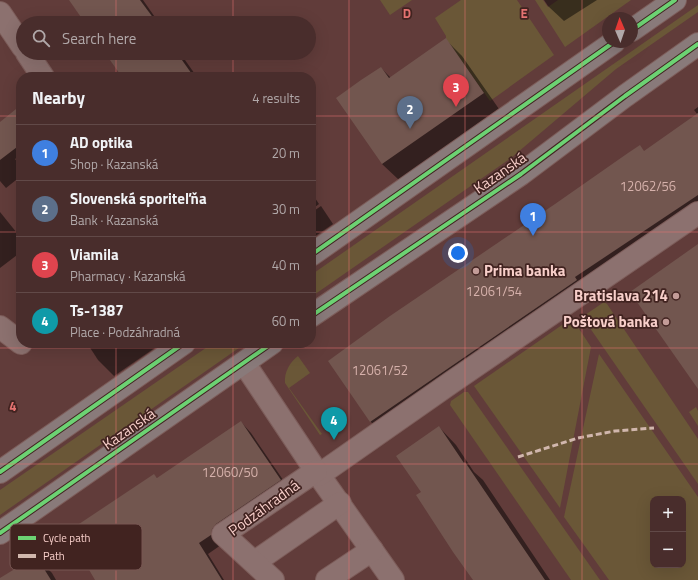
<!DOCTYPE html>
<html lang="en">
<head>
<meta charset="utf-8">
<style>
	body { margin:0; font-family:"Titillium Web",sans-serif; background:#533938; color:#f1f3f6 }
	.controls { position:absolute; right:12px; bottom:12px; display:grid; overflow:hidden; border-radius:8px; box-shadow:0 4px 16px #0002 }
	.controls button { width:36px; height:36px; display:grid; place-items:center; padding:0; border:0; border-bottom:1px solid #614948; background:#492d2c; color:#f1f3f6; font:20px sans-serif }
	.compass { position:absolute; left:602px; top:12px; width:36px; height:36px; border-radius:50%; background:#492d2c; box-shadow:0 4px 16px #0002; rotate:358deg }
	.you { position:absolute; left:458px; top:253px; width:14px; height:14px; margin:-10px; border:3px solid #fff; border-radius:50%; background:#1a73e8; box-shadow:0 0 0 6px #1a73e833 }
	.badge { display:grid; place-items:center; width:26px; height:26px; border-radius:50%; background:#c39c98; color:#fff; font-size:13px; font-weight:700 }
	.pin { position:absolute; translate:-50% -33px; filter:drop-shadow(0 1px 2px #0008) }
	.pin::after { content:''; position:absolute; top:21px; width:14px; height:12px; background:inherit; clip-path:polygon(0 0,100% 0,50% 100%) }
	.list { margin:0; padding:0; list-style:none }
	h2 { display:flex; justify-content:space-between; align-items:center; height:52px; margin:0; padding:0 16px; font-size:17px }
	h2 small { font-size:13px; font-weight:400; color:#b1a8a9 }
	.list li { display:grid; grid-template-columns:26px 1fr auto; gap:12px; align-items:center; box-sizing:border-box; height:56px; padding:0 16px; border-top:1px solid #614948 }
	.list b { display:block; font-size:15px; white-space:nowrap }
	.list p { margin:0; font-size:13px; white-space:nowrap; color:#b1a8a9 }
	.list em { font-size:13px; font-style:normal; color:#b1a8a9 }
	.icon { flex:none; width:22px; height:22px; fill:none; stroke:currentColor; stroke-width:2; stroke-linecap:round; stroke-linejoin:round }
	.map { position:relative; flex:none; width:698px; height:580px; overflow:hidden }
	.search { position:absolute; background:#492d2c; box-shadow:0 4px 16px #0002; left:16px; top:16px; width:300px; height:44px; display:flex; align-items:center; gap:10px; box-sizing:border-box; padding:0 14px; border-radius:22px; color:#b1a8a9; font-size:15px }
	.panel { position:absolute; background:#492d2c; box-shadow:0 4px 16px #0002; left:16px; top:72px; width:300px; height:276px; border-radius:16px }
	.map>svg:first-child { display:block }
	.green { fill:#6a5737; fill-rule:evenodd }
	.shadow { fill:#0007 }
	.building { fill:#72564f }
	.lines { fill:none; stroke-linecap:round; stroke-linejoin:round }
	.minor-casing { stroke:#7d5d5a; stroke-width:24 }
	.major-casing { stroke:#7d5d5a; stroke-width:24 }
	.minor { stroke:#8c716f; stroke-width:22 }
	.major { stroke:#897a7a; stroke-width:22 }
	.quiet { stroke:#d1b7ad; stroke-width:3; stroke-dasharray:6 3; stroke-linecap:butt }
	.cycleway-casing { stroke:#412320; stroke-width:6 }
	.cycleway { stroke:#6cd273; stroke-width:4 }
	.grid { fill:none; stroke:#e57371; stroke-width:1; stroke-opacity:0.55 }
	.poi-dot { fill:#c39c98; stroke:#412320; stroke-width:1.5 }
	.labels { text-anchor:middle; stroke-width:3.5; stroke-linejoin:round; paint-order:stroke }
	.number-label { font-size:13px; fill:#d6b1ab }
	.street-label { font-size:15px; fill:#f8cfca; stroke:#412320 }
	.poi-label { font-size:15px; font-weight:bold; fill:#f8cfca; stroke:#412320; text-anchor:end }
	.key { fill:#412320; stroke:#785753; stroke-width:1 }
	.key-label { font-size:11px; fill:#f8cfca }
	.grid-label { font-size:13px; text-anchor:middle; font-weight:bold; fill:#e57371; stroke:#412320; stroke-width:3.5; stroke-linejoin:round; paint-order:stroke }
</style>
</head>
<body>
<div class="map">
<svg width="698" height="580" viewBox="0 0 698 580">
	<rect width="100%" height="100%" fill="#613c3a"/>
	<g class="green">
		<polygon points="380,0 412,0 390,15"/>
		<polygon points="461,0 517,0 554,55 490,101 446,39 446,36 435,18"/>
		<polygon points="535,0 543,0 548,7 558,0 631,0 565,47"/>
		<polygon points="698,5 698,12 616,69 511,158 311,297 311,275"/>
		<polygon points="604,302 607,304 698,439 698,484 583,318 585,315"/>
		<polygon points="572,318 591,347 560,508 474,386"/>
		<polygon points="213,343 246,343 0,515 0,490"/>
		<path d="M599,354L698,497V580H609L564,517ZM653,499H683V565H653Z"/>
		<path d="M298,356L310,373L289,388L322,434L320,435L285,383C284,372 290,362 298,356Z"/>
		<polygon points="464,392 468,392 600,580 571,580 450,405 451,401"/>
		<polygon points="696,407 698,411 698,426 689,412"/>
	</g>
	<g class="shadow">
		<polygon points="70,0 143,0 159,23 86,23"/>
		<polygon points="544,0 597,0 564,21 548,6"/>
		<polygon points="446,40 462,56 499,109 399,180 382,164 381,68 391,78"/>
		<polygon points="107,53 180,53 197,77 123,77"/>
		<polygon points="698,107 698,217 384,435 371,422 329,361 645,152 698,115 694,110"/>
		<polygon points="21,115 21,155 15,159 21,166 21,176 6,188 0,181 0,123"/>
		<polygon points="311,192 319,204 311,210"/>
		<polygon points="321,206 333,224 311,239 311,213"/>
		<polygon points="0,212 21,238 21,252 0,268"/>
		<polygon points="87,343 162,343 114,376 98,360"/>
		<polygon points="241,422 251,433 290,490 221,545 208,554 224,580 96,580 154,475 158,479"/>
		<polygon points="439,427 456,445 474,472 483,480 550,580 474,580 422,492"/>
		<polygon points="36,557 52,573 56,580 0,580"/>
	</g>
	<g class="building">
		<polygon points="69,0 140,0 157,23 85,23"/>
		<polygon points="446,38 484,93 382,164 336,98 361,80 381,67 389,78"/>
		<polygon points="105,53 177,53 194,77 122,77"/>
		<polygon points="21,105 21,144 0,160 0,122"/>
		<polygon points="698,113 698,195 575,277 577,280 370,422 328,361 390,316 555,204 628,153 640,145 644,151"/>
		<polygon points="698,244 698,389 630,292"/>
		<polygon points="241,421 281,480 216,524 212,529 211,535 199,543 222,580 95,580 67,532 154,474 157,478"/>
		<polygon points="439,426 464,463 465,462 545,580 473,580 453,552 416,495 421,492 396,456"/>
		<polygon points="36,556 51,580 0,580 0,578"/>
	</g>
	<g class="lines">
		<defs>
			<g id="minor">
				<polyline points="0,13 23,47"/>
				<polyline points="27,53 43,77"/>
				<polyline points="0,327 21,343"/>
				<polyline points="244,363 316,471 393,580"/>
				<polyline points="319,475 452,382 698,213"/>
				<polyline points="255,562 340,503"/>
				<polyline points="273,580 223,534 316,471"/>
				<polyline points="327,580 372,550"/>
			</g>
			<g id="major">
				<polyline points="632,30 675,0"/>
				<polyline points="311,255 614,42"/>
				<polyline points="311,316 521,174 625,96 698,44"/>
				<polyline points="0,472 184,343"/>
				<polyline points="0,533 272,343"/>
			</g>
		</defs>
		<use href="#minor" class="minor-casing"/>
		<use href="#major" class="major-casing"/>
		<use href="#minor" class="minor"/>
		<use href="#major" class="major"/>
		<polyline class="quiet" points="518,457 578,438 615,431 654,428"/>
		<defs>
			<g id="cycleway">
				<polyline points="632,30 675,0"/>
				<polyline points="311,255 614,42"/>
				<polyline points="311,316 521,174 625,96 698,44"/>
				<polyline points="0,472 184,343"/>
				<polyline points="0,533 272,343"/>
			</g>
		</defs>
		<use href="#cycleway" class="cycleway-casing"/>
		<use href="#cycleway" class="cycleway"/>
	</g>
	<path class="grid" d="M116,0V23M233,0V23M349,0V580M465,0V580M582,0V580M116,53V77M233,53V77M0,116H21M311,116H698M0,232H21M311,232H698M116,343V580M233,343V580M0,348H698M0,464H698"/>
	<g class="poi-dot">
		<circle cx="476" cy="271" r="4"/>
		<circle cx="676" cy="296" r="4"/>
		<circle cx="666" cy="322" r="4"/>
	</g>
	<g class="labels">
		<g class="number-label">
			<text x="648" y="191">12062/56</text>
			<text x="494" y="296">12061/54</text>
			<text x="380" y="375">12061/52</text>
			<text x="230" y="477">12060/50</text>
		</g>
		<g class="street-label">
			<text transform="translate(500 173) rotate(-35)" y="5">Kazanská</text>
			<text transform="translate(129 429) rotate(-35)" y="5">Kazanská</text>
			<text transform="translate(264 508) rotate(-36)" y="5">Podzáhradná</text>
		</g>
		<g class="poi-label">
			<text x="484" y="276" text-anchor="start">Prima banka</text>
			<text x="668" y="301">Bratislava 214</text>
			<text x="658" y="327">Poštová banka</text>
		</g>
	</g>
	<rect x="10" y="524" width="132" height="46" rx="6" class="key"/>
	<rect x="18" y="536" width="18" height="4" fill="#6cd273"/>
	<rect x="18" y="554" width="18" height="4" fill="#d1b7ad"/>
	<g class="key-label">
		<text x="43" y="542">Cycle path</text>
		<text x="43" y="560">Path</text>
	</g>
	<g class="grid-label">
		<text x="407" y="18">D</text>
		<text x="524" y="18">E</text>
		<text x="13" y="411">4</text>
	</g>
</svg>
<div class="controls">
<button>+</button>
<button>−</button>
</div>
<svg class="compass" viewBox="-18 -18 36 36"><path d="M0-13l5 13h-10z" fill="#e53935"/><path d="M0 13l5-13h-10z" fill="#b1a8a9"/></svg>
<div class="you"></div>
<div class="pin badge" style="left:533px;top:236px;background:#3f7fe0">1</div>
<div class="pin badge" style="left:410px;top:129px;background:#5c6f8a">2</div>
<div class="pin badge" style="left:456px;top:107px;background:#e0444e">3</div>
<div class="pin badge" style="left:334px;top:440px;background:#0f9aa8">4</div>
<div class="search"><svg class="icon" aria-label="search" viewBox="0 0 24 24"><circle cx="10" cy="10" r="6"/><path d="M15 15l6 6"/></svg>Search here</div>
<section class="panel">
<h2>Nearby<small>4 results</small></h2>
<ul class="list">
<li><span class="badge" style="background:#3f7fe0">1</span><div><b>AD optika</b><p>Shop · Kazanská</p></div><em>20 m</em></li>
<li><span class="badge" style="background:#5c6f8a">2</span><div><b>Slovenská sporiteľňa</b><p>Bank · Kazanská</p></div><em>30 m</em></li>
<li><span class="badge" style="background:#e0444e">3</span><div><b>Viamila</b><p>Pharmacy · Kazanská</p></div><em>40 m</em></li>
<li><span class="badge" style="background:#0f9aa8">4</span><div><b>Ts-1387</b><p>Place · Podzáhradná</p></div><em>60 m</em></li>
</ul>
</section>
</div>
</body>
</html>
